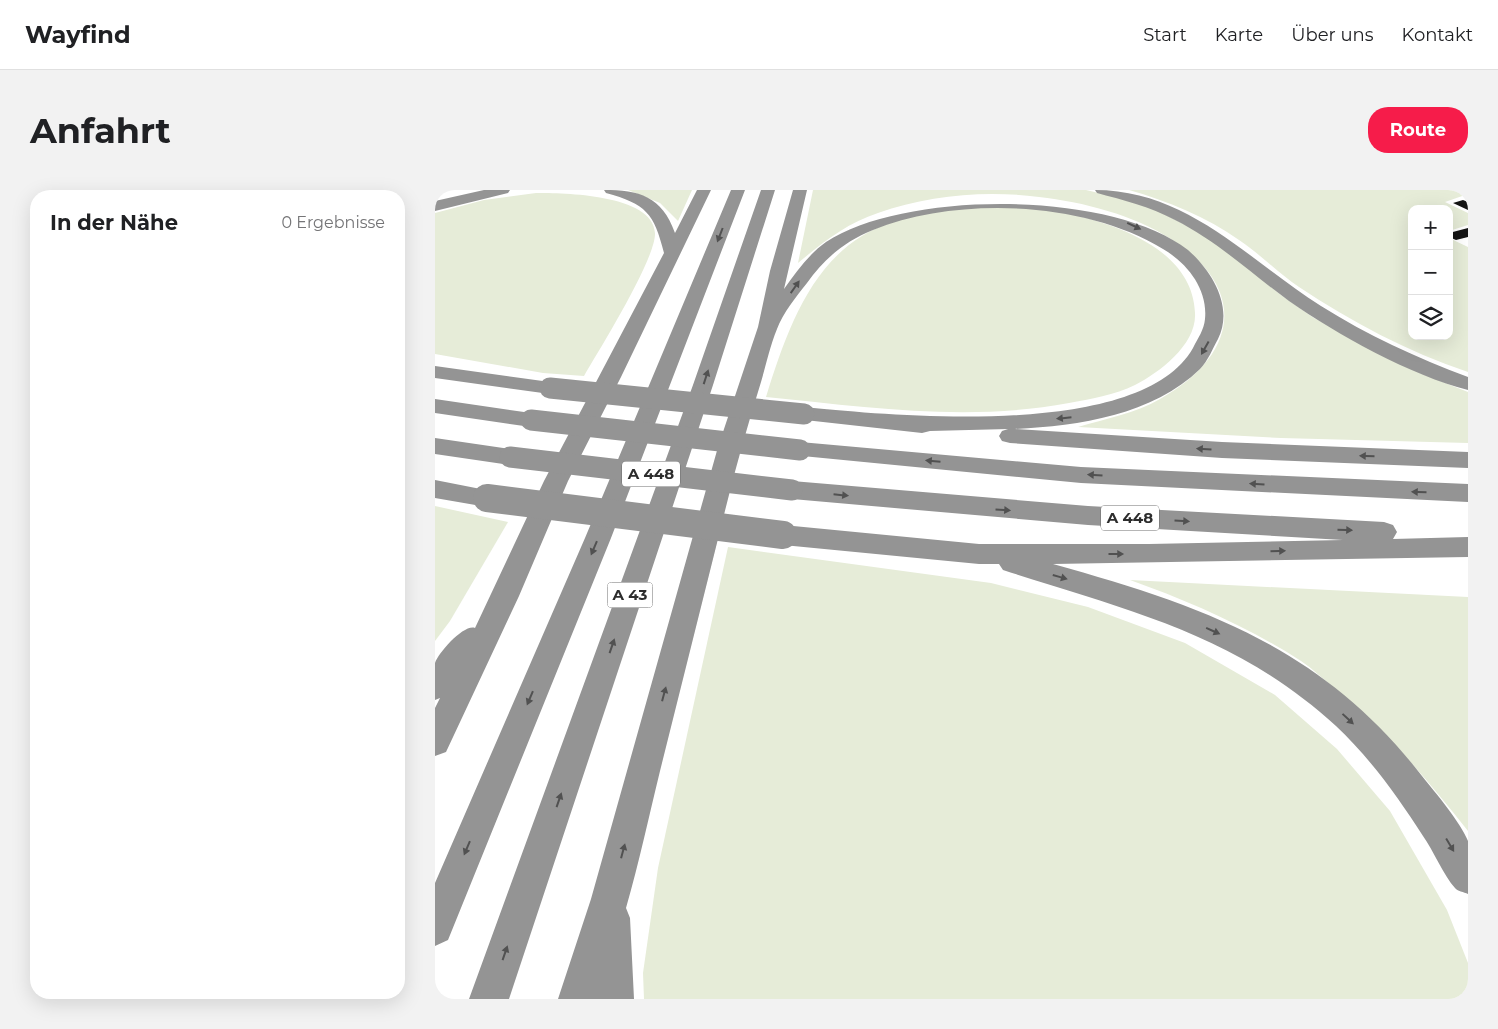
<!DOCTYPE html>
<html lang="de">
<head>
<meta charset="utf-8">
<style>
	body { margin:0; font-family:Montserrat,sans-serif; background:#f2f2f2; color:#202124 }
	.controls { position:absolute; right:15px; top:15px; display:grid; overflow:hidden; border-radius:10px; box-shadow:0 5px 20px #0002 }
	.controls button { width:45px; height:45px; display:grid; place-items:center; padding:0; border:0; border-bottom:1px solid #e0e0e0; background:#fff; color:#202124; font:25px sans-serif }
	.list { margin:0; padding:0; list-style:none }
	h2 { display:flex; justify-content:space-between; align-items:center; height:65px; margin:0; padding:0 20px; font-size:21px }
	h2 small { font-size:16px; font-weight:400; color:#757577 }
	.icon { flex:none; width:28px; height:28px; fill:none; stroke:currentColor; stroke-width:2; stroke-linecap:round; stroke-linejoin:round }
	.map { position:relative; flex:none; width:1033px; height:809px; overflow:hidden; border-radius:20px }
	header { display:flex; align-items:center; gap:30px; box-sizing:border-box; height:70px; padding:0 25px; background:#fff; border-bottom:1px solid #e0e0e0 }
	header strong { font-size:24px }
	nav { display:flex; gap:28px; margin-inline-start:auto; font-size:18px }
	.intro { display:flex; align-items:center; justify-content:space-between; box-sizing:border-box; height:120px; padding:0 30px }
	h1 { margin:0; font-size:35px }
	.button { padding:12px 22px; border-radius:20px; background:#f61c4a; color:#fff; font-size:18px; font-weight:700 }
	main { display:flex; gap:30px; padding:0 30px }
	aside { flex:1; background:#fff; border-radius:20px; box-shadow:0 5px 20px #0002 }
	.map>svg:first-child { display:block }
	.green { fill:#e6ecd8 }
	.building { fill:#141414 }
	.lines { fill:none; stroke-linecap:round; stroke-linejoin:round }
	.motorway { fill:#949494; fill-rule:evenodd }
	.motorway-bridge-far1 { stroke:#949494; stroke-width:21 }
	.motorway-bridge { stroke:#949494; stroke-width:28 }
	.oneway { fill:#515151 }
	.labels { text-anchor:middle; stroke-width:5; stroke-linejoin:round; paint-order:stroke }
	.shield { fill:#fff; stroke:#6c6c6c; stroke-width:1 }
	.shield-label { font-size:15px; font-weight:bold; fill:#2d2d2d }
</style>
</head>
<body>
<header>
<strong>Wayfind</strong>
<nav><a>Start</a><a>Karte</a><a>Über uns</a><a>Kontakt</a></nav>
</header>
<div class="intro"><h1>Anfahrt</h1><a class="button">Route</a></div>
<main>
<aside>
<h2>In der Nähe<small>0 Ergebnisse</small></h2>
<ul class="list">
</ul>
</aside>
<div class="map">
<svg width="1033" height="809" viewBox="0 0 1033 809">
	<rect width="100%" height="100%" fill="#fff"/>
	<g class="green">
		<polygon points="193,0 257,0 243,31 225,13"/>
		<path d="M378,0H651L693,10L721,20L778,49L846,105L879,128L985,183L1033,202V253L846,248L643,237C670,229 701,223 725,209C802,166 815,100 736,49C699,25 648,12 604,7C551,0 493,5 443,23C412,33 387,53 363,73Z"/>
		<path d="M694,0H1033V4L1010,12L1033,23V35L1014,41V19H977V146H1014V48L1033,57V182C973,162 917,132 864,97C843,83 825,64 804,50C772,27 732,11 694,0Z"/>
		<path d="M101,3C128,3 218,4 220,43C221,69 164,160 149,186L108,183L0,164V23L49,10Z"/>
		<path d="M522,17C553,18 586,16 617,19C627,21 637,24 647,27C694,39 758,65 760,123C762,154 725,182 700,195C680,205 655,209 634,213C533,232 431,217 331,207C353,137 380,56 458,32C479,25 501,22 522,17Z"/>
		<polygon points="0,316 73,332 15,431 0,451"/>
		<polygon points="293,357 556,393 653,417 750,453 840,505 902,559 955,621 1012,720 1033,773 1033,809 209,809 208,783 223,678"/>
		<path d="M695,390L1033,407V641C992,589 950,540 899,498C888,489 878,479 866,471C813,437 754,411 695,390Z"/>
	</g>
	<g class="building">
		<polygon points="1028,10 1033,12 1033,20 1018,13"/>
		<polygon points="1033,38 1033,47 1021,50 1014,47 1014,43"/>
	</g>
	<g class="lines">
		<g class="motorway">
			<polygon points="49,0 75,0 73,3 0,21 0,11"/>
			<path d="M169,0C204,0 227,6 240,43L262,0H276L186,187L133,291L84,406L11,562L0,566V518L5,508L0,510C0,499 0,483 0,473C4,462 29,434 40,438L109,291L229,63C219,23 211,14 171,3Z"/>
			<polygon points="296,0 310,0 176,348 13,750 0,756 0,693 150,348"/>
			<polygon points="326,0 340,0 278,195 74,809 34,809 258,195"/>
			<path d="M358,0H372L349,99C361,82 374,64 391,52C470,0 677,0 753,60C777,81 799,117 783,149C778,158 773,171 765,179C718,225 643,236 580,239L787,252L1033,262V278L787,268L575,253L567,251L564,246L567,241L573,239L495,241L487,243L361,229L358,224L361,219L369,217C460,226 706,250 758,158C763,148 769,140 770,129C773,99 752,73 728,59C650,11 523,6 438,40C410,51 389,69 372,93C361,107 348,123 342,139C335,156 331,175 326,192C312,237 299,283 288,329C267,413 246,497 225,581C214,626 204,673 191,718L195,728L199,809H123L156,709L283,257L323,137L335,81Z"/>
			<path d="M660,0C753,0 813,70 886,116C932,145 982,168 1033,187V200C977,186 901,144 854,111C817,84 782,51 740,30C716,17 688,10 662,3Z"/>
			<polygon points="0,176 115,192 122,193 126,198 122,203 115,204 0,188"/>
			<polygon points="0,209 96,223 104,225 107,230 104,235 96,237 0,223"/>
			<polygon points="0,248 75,259 83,261 87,267 83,273 75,275 0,264"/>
			<polygon points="365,252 646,277 1033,294 1033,312 646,293 357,265 354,260 357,255"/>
			<polygon points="0,290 61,302 64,308 61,314 52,317 0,308"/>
			<path d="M357,291L653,316L949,332L958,335L962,342L958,349L1033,347V367L618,374C769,416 888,458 987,586C1000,602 1026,633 1033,651C1033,663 1033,691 1033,704C1029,702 1022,701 1020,698C1009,686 998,660 988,646C963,607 935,568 901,536C801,444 692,420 568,380L564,374H544L348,355L339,352L335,345L339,338L348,335L544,354H714L908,350L653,335L357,309L348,306L345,300L348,294Z"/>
		</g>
		<g class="motorway-bridge-far1">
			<polyline points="115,198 369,224"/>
			<polyline points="96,230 365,260"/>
			<polyline points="75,267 357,300"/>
		</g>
		<polyline class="motorway-bridge" points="52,308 348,345"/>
	</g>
	<defs><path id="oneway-solid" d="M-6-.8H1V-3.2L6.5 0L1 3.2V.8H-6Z" transform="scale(1.25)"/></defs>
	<g class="oneway">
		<use href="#oneway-solid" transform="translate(699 36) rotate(25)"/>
		<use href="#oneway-solid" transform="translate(285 45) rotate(111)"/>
		<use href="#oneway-solid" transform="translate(360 97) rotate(-55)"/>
		<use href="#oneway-solid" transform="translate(770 158) rotate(119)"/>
		<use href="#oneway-solid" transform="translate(271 187) rotate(-72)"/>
		<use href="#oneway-solid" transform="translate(629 228) rotate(174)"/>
		<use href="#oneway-solid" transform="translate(769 259) rotate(-176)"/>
		<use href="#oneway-solid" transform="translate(932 266) rotate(-178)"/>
		<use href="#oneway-solid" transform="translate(498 271) rotate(-175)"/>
		<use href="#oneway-solid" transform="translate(660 285) rotate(-177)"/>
		<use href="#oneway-solid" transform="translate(822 294) rotate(-177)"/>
		<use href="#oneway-solid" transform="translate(984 302) rotate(-178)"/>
		<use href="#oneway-solid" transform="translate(406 305) rotate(6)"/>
		<use href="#oneway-solid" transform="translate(568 320) rotate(4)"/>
		<use href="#oneway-solid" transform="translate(747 331) rotate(4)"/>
		<use href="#oneway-solid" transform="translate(910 340) rotate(2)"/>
		<use href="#oneway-solid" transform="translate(159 358) rotate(113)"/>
		<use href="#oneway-solid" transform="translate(843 361) rotate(-1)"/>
		<use href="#oneway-solid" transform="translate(681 364)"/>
		<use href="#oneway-solid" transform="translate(625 387) rotate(16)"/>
		<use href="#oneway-solid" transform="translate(778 441) rotate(24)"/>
		<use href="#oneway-solid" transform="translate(177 456) rotate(-71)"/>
		<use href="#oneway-solid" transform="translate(229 504) rotate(-75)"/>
		<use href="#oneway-solid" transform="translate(95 508) rotate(113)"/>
		<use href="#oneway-solid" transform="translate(913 529) rotate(43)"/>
		<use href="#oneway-solid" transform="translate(124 610) rotate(-71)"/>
		<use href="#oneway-solid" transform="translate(1015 655) rotate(59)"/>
		<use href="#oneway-solid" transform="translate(32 658) rotate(113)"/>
		<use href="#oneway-solid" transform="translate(188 661) rotate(-75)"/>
		<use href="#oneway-solid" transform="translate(70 763) rotate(-71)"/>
	</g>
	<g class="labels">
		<g class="shield">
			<rect x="187" y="271.5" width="58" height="25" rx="4"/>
			<rect x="666" y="315.5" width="58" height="25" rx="4"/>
			<rect x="172.5" y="392.5" width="45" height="25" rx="4"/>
		</g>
		<g class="shield-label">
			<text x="216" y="289">A 448</text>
			<text x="695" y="333">A 448</text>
			<text x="195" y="410">A 43</text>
		</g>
	</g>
</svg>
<div class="controls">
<button>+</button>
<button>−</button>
<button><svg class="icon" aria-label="layers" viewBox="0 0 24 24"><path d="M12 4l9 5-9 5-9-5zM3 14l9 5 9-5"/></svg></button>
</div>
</div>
</main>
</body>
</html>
